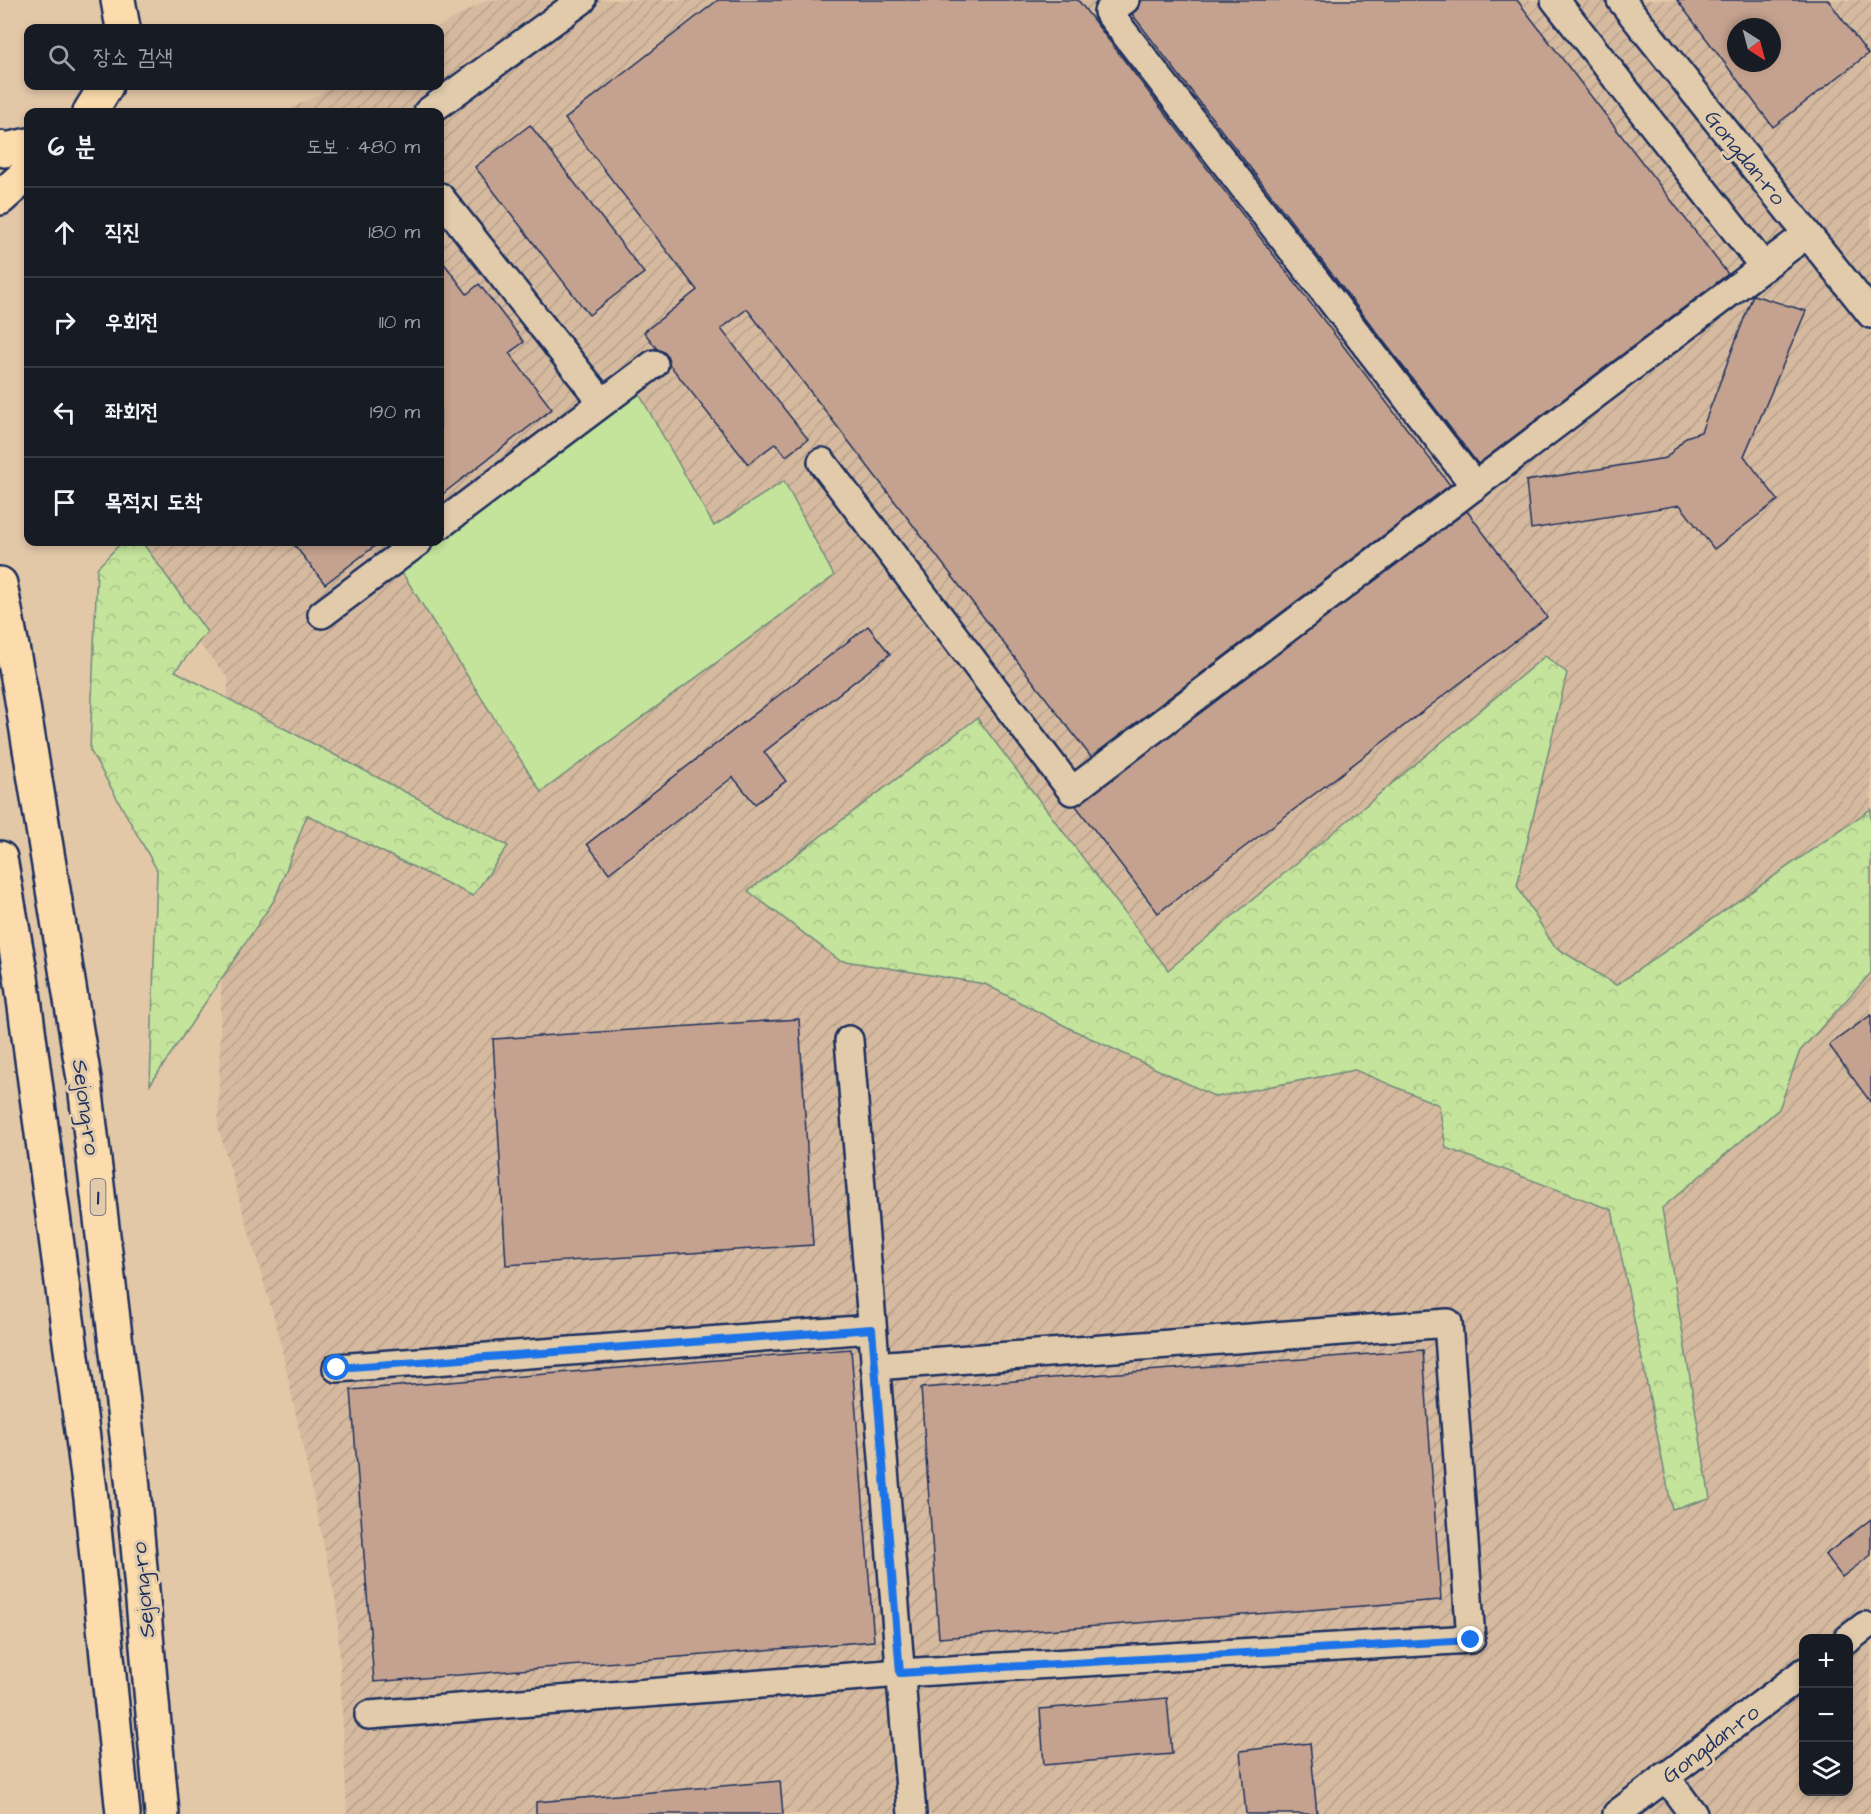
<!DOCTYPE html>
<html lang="ko">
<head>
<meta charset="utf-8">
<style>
	body { margin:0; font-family:"Architects Daughter","Poor Story",sans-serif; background:#20242c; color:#f1f3f6 }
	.controls { position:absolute; right:18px; bottom:18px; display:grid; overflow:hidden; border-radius:12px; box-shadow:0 3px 9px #0003 }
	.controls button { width:54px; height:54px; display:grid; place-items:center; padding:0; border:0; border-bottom:2px solid #363941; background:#171b24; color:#f1f3f6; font:30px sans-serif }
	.compass { position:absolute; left:1727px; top:18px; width:54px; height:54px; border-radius:50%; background:#171b24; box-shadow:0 3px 9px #0003; rotate:144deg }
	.stop { position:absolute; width:18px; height:18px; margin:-14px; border:4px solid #1a73e8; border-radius:50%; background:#fff }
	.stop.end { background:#1a73e8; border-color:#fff; box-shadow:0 2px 6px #0008 }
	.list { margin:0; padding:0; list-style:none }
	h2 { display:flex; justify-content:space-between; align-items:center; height:78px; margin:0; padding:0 24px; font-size:26px }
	h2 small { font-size:20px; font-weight:400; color:#9ea1a6 }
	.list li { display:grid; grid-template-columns:39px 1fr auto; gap:18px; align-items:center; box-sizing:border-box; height:90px; padding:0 24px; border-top:2px solid #363941 }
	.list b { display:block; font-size:22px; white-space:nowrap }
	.list em { font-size:20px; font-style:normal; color:#9ea1a6 }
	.icon { flex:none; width:33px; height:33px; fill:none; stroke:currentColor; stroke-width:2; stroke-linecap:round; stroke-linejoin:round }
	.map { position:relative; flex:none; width:1871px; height:1814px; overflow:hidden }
	.search { position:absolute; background:#171b24; box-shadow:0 3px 9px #0003; left:24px; top:24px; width:420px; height:66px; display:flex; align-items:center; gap:15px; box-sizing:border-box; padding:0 21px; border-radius:12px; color:#9ea1a6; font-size:22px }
	.panel { position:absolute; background:#171b24; box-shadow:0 3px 9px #0003; left:24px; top:108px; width:420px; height:438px; border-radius:12px }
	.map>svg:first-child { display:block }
	.industrial { fill:url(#industrial-furrows); fill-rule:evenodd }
	.forest { fill:url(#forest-crowns); stroke:#70897c; stroke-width:1.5 }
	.pitch { fill:#c4e39b; stroke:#70897c; stroke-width:1.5 }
	.building { fill:#c5a28f; stroke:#1b2f5e; stroke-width:1.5; fill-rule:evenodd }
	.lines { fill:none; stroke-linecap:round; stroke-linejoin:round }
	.minor-casing { stroke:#1b2f5e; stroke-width:32 }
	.highway-casing { stroke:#1b2f5e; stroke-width:38 }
	.minor { stroke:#e1cbab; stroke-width:27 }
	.highway { stroke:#fcdcac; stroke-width:33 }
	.route { stroke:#1a73e8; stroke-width:8 }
	.labels { text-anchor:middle; stroke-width:6; stroke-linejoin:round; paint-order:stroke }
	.shield { fill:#e1cbab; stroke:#565e75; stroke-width:1.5 }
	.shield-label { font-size:21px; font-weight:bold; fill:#1b2f5e }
	.street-label { font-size:22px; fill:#1b2f5e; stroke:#e1cbab }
</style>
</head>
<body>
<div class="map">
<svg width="1871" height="1814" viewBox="0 0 1871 1814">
	<defs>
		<pattern id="industrial-furrows" width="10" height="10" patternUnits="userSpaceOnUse" patternTransform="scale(1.5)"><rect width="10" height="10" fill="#d6ba9f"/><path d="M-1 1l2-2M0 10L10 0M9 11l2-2" fill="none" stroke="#b7a08b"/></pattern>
		<pattern id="forest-crowns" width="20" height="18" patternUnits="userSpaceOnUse" patternTransform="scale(1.5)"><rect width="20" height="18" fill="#c4e39b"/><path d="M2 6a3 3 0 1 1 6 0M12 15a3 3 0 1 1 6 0" fill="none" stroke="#a8c388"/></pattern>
	</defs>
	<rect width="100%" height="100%" fill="#e3c8a8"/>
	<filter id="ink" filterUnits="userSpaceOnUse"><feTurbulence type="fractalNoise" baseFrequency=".0167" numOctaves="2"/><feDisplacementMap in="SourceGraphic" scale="12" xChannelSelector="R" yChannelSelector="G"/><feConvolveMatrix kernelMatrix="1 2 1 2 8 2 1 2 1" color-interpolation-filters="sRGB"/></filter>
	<g filter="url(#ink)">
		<path class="industrial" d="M487,0H1871V1814H347L337,1607L278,1331L218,1127L228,678L113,542H440V112H285L334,86H440V28H436ZM1736,27H1772V63H1736ZM1804,1638H1848V1792H1804Z"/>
		<g class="forest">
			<polygon points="122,542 142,542 207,632 175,671 508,846 473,896 307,815 275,899 150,1085 157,870 90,750 97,568"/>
			<polygon points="1545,656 1567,673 1517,886 1554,946 1616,985 1871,809 1871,973 1800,1051 1779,1109 1662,1208 1710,1499 1672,1509 1612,1210 1446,1148 1439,1105 1355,1070 1216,1097 1071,1029 985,984 839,960 748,891 977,718 1168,970"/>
		</g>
		<polygon class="pitch" points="637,390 714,526 784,481 834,576 541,792 399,568 435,542 440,542 440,538"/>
		<g class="building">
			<polygon points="718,0 1078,0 1450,485 1091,757 747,309 721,329 808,439 786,456 776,443 748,464 669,364 666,354 657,349 644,332 697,290 565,119"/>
			<polygon points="1142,0 1517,0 1728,274 1478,464 1132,14 1139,7"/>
			<path d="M1677,0H1828L1868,54L1773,127ZM1736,27H1772V63H1736Z"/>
			<polygon points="530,125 644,273 589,315 475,167"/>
			<polygon points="440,258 467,294 479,284 524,342 509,353 552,409 440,496"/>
			<polygon points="1753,295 1806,311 1744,456 1778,500 1714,549 1680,505 1531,529 1526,481 1666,458 1686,437 1701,432"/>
			<polygon points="1467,511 1547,617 1158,913 1076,806"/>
			<polygon points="292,542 380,542 325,584"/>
			<polygon points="868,626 890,654 764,752 786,781 755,804 733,777 609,873 587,844"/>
			<polygon points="1871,1015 1871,1103 1829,1045"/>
			<polygon points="799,1019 813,1245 506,1265 493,1039"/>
			<polygon points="851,1349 874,1641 374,1682 351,1390"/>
			<polygon points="1423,1350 1441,1600 939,1638 921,1388"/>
			<polygon points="1871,1519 1871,1555 1842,1577 1825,1555"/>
			<polygon points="1167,1698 1172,1754 1044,1765 1040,1709"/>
			<polygon points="1310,1743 1317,1814 1246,1814 1240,1751"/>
			<polygon points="780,1781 783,1814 536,1814 536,1802"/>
		</g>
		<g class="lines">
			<defs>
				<g id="minor">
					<polyline points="1125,0 1108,12 1475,486"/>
					<polyline points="1555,0 1764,267"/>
					<polyline points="1621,0 1871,314"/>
					<polyline points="428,112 582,0"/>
					<polyline points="440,197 602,402"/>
					<polyline points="822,462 1072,791 1807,234"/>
					<polyline points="440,525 654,364"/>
					<polyline points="322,614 418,542"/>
					<polyline points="849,1040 912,1814"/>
					<polyline points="337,1368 872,1329"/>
					<polyline points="1848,1639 1865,1626"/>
					<polyline points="369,1715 900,1673 1471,1639 1448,1323 875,1366"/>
					<polyline points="1665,1776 1693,1814"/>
					<polyline points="1617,1814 1804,1672"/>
				</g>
				<g id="highway">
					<polyline points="118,0 123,28"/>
					<polyline points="90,112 106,86"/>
					<polyline points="0,148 5,150 28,145"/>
					<polyline points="0,198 28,173"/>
					<polyline points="0,584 21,694 85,1085 132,1478 162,1814"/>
					<polyline points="0,858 21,977 91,1498 123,1814"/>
				</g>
			</defs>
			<use href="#minor" class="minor-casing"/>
			<use href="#highway" class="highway-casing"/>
			<use href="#minor" class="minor"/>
			<use href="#highway" class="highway"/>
		</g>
	</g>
	<g class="lines" filter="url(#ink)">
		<polyline class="route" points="337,1368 872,1329 900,1673 1471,1640"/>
	</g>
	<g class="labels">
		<rect class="shield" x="90.5" y="1179" width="15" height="36" rx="4.5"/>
		<g class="shield-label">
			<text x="98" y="1204">1</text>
		</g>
		<g class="street-label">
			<text transform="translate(1746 157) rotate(51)" y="8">Gongdan-ro</text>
			<text transform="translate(87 1107) rotate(82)" y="8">Sejong-ro</text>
			<text transform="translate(142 1590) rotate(-95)" y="8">Sejong-ro</text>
			<text transform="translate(1710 1743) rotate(-37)" y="8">Gongdan-ro</text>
		</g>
	</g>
</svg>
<div class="controls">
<button>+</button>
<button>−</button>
<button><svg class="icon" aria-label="layers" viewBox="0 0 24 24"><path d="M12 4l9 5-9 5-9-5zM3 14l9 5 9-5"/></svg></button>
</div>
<svg class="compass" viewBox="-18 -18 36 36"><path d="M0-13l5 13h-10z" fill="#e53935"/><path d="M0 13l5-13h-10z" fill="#9ea1a6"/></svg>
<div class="stop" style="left:337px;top:1368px"></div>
<div class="stop end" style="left:1471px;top:1640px"></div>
<div class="search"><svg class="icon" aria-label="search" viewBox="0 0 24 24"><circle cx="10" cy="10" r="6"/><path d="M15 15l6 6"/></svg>장소 검색</div>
<section class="panel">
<h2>6 분<small>도보 · 480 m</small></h2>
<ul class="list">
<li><svg class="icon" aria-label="ahead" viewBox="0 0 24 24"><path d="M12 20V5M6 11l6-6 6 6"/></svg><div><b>직진</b></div><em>180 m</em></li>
<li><svg class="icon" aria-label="right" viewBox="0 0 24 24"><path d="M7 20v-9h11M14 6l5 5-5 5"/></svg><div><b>우회전</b></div><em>110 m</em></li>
<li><svg class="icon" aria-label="left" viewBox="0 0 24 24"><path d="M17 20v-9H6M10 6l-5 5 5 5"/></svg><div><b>좌회전</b></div><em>190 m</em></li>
<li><svg class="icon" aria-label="arrive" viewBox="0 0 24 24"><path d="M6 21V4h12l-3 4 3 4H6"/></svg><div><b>목적지 도착</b></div></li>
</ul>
</section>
</div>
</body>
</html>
